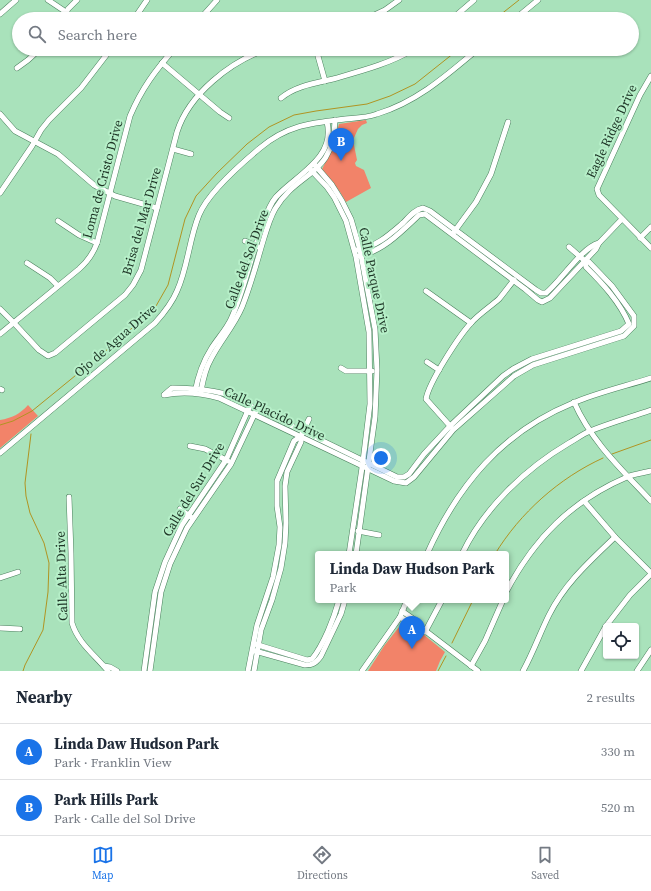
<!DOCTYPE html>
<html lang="en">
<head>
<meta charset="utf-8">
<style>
	body { margin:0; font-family:"Source Serif 4",serif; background:#f6f6f7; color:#1f2937 }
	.controls { position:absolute; right:12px; bottom:12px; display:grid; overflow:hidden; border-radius:4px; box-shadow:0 1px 3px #0004 }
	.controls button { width:36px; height:36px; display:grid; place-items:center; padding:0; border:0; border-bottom:1px solid #e0e1e3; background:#fff; color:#1f2937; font:20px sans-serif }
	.you { position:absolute; left:381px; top:458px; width:14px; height:14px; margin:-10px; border:3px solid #fff; border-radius:50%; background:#1a73e8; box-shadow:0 0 0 6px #1a73e833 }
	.badge { display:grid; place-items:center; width:26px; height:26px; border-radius:50%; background:#1a73e8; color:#fff; font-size:13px; font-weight:700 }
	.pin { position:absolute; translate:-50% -33px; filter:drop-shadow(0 1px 2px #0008) }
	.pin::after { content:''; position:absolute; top:21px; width:14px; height:12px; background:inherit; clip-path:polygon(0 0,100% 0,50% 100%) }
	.popup { position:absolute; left:315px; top:551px; width:194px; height:52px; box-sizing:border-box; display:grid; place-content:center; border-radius:4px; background:#fff; filter:drop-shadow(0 1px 3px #0005); font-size:13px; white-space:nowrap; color:#747a83 }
	.popup b { font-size:15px; color:#1f2937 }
	.popup::after { content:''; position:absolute; left:50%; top:100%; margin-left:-8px; border:8px solid transparent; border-top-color:#fff }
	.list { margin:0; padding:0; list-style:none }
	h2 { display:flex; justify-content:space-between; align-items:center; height:52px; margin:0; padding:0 16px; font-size:17px }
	h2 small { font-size:13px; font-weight:400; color:#747a83 }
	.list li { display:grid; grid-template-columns:26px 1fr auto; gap:12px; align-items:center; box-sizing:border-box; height:56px; padding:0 16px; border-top:1px solid #e0e1e3 }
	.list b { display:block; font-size:15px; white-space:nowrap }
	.list p { margin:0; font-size:13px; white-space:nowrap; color:#747a83 }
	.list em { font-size:13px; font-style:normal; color:#747a83 }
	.icon { flex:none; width:22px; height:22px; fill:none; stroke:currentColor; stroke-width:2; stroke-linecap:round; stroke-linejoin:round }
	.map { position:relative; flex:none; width:651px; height:671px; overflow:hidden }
	.search { position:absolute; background:#fff; box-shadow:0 1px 3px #0004; left:12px; right:12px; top:12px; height:44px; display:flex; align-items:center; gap:10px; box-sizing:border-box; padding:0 14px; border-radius:22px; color:#747a83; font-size:15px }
	.sheet { height:164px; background:#fff }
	nav { display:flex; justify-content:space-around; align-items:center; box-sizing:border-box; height:56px; border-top:1px solid #e0e1e3; background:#fff; font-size:11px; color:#747a83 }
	nav a { display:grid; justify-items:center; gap:2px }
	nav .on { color:#1a73e8 }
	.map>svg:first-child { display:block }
	.green { fill:#f28369 }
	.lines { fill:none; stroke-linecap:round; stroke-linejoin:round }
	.stream { stroke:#b09422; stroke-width:1 }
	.minor-casing { stroke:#4a805d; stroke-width:6 }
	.minor { stroke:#fff; stroke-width:5 }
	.labels { text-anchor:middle; stroke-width:4; stroke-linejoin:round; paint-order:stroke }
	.street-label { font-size:13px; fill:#1d3425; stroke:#b6efc8 }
</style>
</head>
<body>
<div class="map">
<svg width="651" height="671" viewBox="0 0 651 671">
	<rect width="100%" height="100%" fill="#a9e2bb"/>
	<g class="green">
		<polygon points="366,120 367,123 362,125 358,129 353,140 357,160 355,163 356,166 364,170 371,188 346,202 340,192 322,169 332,150 339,124"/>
		<path d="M28,405L38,416L0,448V420C12,418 20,414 28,405Z"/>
		<polygon points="403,622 423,634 445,652 440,661 436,671 368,671 384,646"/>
	</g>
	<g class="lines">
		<g class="stream">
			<polyline points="495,19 519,0"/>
			<polyline points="0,425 13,421 32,411 119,340 156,306 168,285 185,219 196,196 217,173 247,144 269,127 294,115 316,111 367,104 390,96 415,84 459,49"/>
			<polyline points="612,454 651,440"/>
			<path d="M495,554C520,513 559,478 603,458"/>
			<polyline points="452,643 473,600"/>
			<polyline points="23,671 25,665 43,630 48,592 49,563 44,543 30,513 26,496 25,483 31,434"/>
			<polyline points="438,671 446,656"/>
		</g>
		<defs>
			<g id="minor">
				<polyline points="48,0 66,12"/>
				<polyline points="0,14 16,0"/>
				<polyline points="63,19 68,9 77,0"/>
				<polyline points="134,19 147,0"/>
				<polyline points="200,19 217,0"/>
				<polyline points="366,19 385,10 399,0"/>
				<polyline points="452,19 474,0"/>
				<polyline points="515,19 538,0"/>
				<polyline points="316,49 325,81"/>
				<polyline points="162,63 220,112 229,118"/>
				<polyline points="17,68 28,60 40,49"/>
				<polyline points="651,76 640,95 597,189 599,195 651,248"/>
				<path d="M281,98C295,86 316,83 333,79C361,71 389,64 414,49"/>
				<polyline points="0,114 15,131 58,154 94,185 115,196 157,208"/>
				<polyline points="173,149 191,154"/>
				<polyline points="314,164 332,185 342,201 351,219 360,250 375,329 377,370 375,417 356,554"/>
				<polyline points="309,168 327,187 334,197 346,221 356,257 369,332 370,404 363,461 349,554"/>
				<polyline points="0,193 32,146 41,130 49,120 81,88 111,49"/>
				<polyline points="58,221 79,235 97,243"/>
				<polyline points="454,232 476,202 491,174 508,122"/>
				<polyline points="640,238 651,227"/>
				<polyline points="245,241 258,247"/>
				<path d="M357,250C376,247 389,235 403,223C409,217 414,210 423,208L430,211L536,290L541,293H546C561,281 581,248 599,243"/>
				<path d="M359,256C383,251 401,232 419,215L425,214L525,289L538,300L542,302L550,298L596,249L599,243L622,219"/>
				<polyline points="27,263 50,278 58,286"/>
				<polyline points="426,291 471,323"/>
				<path d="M0,309L14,323L39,350L48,356L55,353L125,295L133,285L141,270L177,132C189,94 230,62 267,49"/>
				<path d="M0,334L79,269C87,262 93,254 97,243L130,116C142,88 155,71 174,49"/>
				<polyline points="427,362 439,370"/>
				<polyline points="341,368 346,371 372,371"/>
				<polyline points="0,389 2,390"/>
				<path d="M201,391C203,380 205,369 211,359C220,341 234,326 242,307C251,285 257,261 264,238C267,228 270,218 275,209C298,170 334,177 335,120"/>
				<path d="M195,392C198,376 202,363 211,349C217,339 226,330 231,319C244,291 250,259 261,230C265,219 268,206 276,197C296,175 336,158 327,122"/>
				<path d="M165,394L172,388C191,388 207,389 226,394L397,477H404L409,474L424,454L450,426L503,376L513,369L532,359L621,331L629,324C620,302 602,283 586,267L585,261"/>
				<path d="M164,395C183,391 201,393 219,398L394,481L406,483L414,477L453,430L514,376L533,365L624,336L634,326V316L612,286L589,262L585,261L569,247"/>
				<path d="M574,402C591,441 622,470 651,501"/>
				<path d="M451,427L426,399C429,382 459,336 471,323C479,314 490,307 499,299C504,293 509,286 514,280"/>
				<polyline points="190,446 205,449 228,461"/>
				<path d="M0,453L155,323C164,313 172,303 177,291C188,267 189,239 199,215C208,193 242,163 260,148C287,125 311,123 345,119C356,118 366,118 377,114C417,102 447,75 478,49"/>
				<path d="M69,497L71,553L72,623C78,643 95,655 108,671"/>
				<polyline points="584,501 615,537 651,573"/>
				<polyline points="180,509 191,517"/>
				<polyline points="358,531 379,535"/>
				<path d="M427,554C458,485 502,432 573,403C596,393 626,386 651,378"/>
				<path d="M462,554C484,508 525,469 569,443C576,439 583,434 590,431C610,423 631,417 651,410"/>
				<polyline points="0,578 18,572"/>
				<path d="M506,592C534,539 571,501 627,477C634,474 643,473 651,471"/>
				<polyline points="402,611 419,623 419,626"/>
				<polyline points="400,617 416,626 419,626 478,671"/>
				<polyline points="606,626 630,595 651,574"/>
				<polyline points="0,628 20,629"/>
				<polyline points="425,632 442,600"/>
				<path d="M255,644L307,660L312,659C324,644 334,618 339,600"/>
				<path d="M255,651L305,665C313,665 316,663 321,656L341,614L345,600"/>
				<polyline points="104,666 110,667 117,671"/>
				<polyline points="471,666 485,641 503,600"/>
				<polyline points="144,671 155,592 165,562 182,525 226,460 249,408"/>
				<polyline points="150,671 161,592 170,564 187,528 231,464 256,411"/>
				<polyline points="248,671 257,625 273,577 279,545 280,527 277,506 277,481 294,441 301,436 309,419"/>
				<polyline points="254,671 261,630 272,600 281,568 285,543 286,523 285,486 287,472 301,442 301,436"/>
				<polyline points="362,671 400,617 407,600"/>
				<path d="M523,671C533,653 540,633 549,615C565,583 590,561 615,537"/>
				<polyline points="581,671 606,626"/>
				<polyline points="637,671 651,650"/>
			</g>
		</defs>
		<use href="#minor" class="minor-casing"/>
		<use href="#minor" class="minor"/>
	</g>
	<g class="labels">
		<g class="street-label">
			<text transform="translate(611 131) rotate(-65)" y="5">Eagle Ridge Drive</text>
			<text transform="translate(102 179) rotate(-75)" y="5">Loma de Cristo Drive</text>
			<text transform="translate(141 221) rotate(-74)" y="5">Brisa del Mar Drive</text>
			<text transform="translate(246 259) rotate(-70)" y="5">Calle del Sol Drive</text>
			<text transform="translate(375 280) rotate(78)" y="5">Calle Parque Drive</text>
			<text transform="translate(115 340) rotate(-41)" y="5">Ojo de Agua Drive</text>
			<text transform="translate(275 413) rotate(25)" y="5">Calle Placido Drive</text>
			<text transform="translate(193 489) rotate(-59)" y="5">Calle del Sur Drive</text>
			<text transform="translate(61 576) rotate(-92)" y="5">Calle Alta Drive</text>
		</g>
	</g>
</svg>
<div class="controls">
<button><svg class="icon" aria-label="locate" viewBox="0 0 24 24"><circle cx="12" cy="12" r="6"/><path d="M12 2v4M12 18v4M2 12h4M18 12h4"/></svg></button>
</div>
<div class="you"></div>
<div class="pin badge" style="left:412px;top:649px">A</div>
<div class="popup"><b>Linda Daw Hudson Park</b>Park</div>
<div class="pin badge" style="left:341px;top:161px">B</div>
<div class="search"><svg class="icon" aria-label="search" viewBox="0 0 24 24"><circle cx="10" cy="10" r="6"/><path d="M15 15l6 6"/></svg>Search here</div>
</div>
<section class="sheet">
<h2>Nearby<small>2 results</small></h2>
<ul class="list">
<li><span class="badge">A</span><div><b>Linda Daw Hudson Park</b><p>Park · Franklin View</p></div><em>330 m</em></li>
<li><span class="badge">B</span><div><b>Park Hills Park</b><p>Park · Calle del Sol Drive</p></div><em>520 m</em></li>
</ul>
</section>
<nav>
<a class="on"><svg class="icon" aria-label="map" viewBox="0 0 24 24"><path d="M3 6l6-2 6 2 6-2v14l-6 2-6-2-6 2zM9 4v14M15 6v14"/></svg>Map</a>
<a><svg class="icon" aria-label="directions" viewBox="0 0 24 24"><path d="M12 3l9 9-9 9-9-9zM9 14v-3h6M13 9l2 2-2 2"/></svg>Directions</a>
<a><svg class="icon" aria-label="saved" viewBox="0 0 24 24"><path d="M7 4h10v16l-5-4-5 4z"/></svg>Saved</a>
</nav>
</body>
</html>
